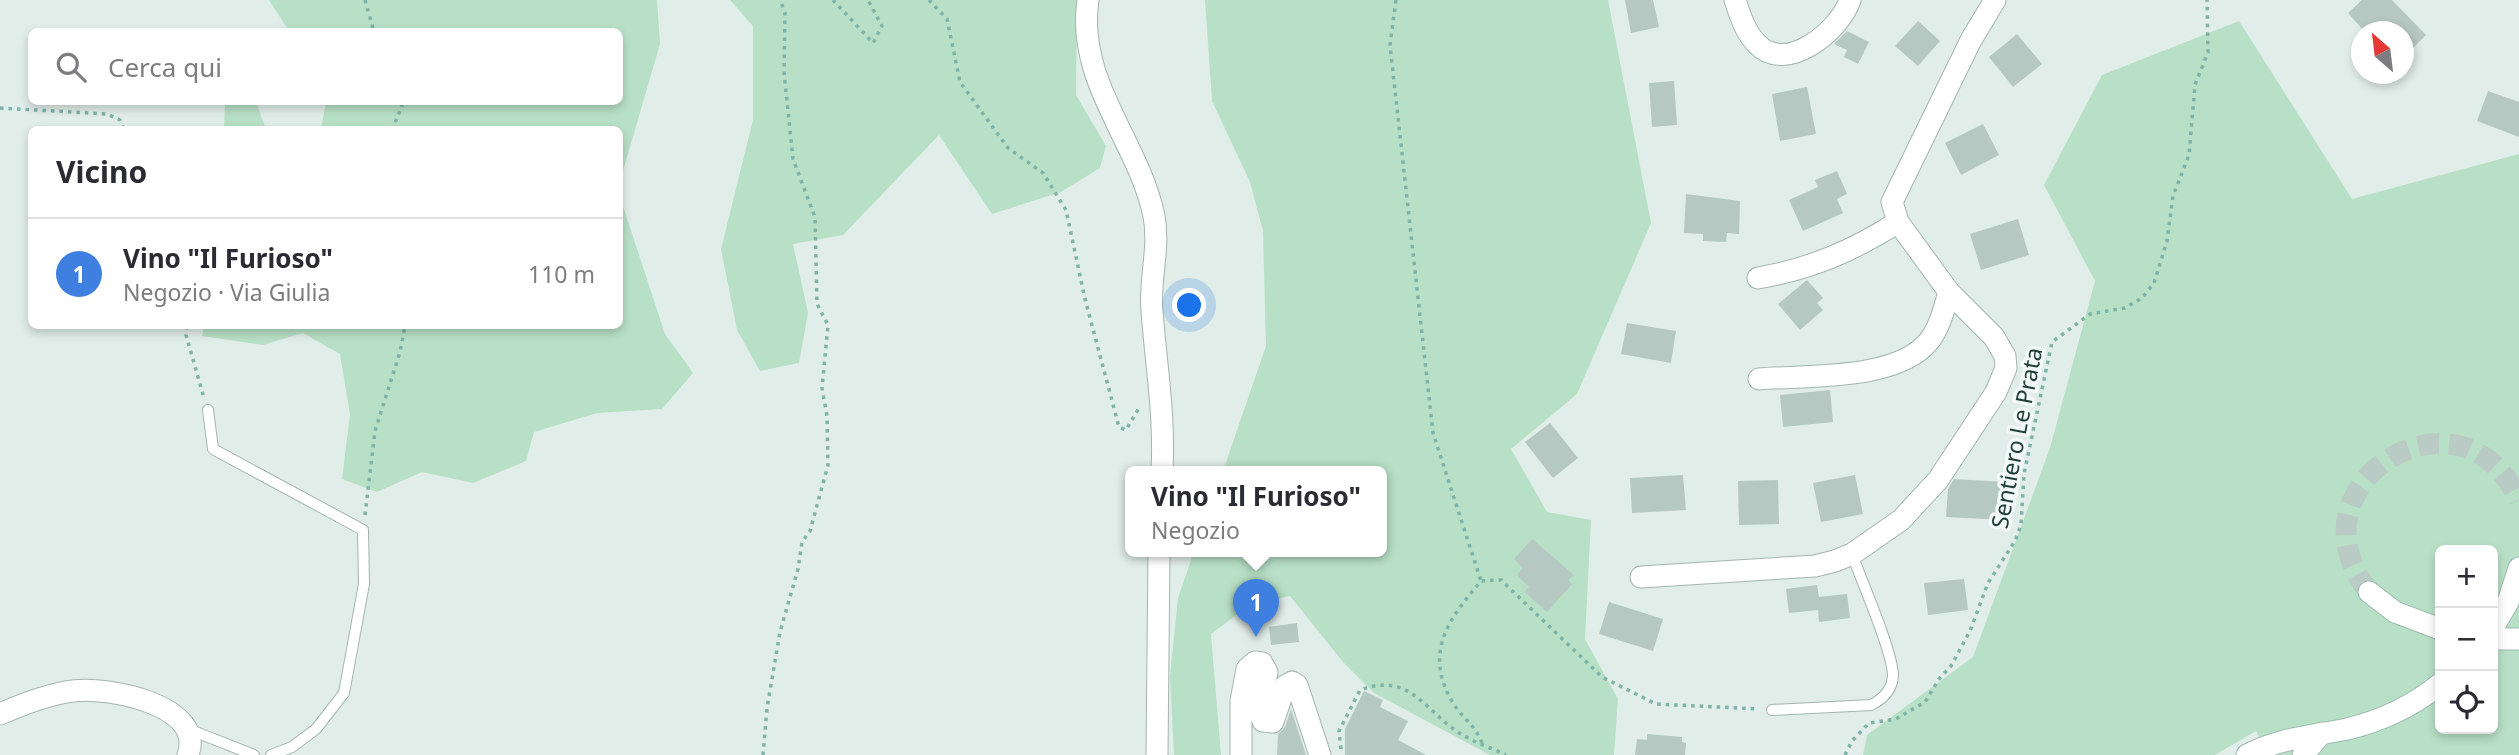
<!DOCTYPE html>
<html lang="it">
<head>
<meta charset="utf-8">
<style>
	body { margin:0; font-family:"Noto Sans",sans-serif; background:#f7f7f7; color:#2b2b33 }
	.controls { position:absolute; right:21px; bottom:21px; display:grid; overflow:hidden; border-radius:10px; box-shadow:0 4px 10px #0003 }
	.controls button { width:63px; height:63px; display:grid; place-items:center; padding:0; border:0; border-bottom:2px solid #e1e1e2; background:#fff; color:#2b2b33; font:35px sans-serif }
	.compass { position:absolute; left:2351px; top:21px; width:63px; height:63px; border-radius:50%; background:#fff; box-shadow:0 4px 10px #0003; rotate:332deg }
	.you { position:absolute; left:1190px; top:306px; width:24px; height:24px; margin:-18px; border:5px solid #fff; border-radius:50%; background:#1a73e8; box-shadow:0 0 0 10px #1a73e833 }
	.badge { display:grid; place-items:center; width:46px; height:46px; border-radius:50%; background:#8a543f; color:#fff; font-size:23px; font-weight:700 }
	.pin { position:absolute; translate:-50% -58px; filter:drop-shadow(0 2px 4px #0008) }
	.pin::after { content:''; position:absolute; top:37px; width:24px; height:21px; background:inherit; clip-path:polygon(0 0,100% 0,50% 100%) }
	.popup { position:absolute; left:1125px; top:466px; width:262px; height:91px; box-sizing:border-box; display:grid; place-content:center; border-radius:10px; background:#fff; filter:drop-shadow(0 2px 5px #0005); font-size:23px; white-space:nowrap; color:#7c7c81 }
	.popup b { font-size:26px; color:#2b2b33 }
	.popup::after { content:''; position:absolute; left:50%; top:100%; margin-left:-14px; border:14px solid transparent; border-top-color:#fff }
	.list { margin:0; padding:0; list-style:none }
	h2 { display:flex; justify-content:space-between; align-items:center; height:91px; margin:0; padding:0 28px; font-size:30px }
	h2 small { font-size:23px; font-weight:400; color:#7c7c81 }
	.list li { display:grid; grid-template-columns:46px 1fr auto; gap:21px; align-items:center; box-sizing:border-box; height:112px; padding:0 28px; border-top:2px solid #e1e1e2 }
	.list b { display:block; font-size:26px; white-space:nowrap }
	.list p { margin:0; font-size:23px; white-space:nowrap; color:#7c7c81 }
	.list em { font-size:23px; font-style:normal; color:#7c7c81 }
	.icon { flex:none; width:38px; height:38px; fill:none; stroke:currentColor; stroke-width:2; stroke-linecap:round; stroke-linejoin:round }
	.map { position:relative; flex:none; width:2519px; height:755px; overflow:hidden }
	.search { position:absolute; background:#fff; box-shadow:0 4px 10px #0003; left:28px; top:28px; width:595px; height:77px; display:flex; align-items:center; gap:18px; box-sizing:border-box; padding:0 24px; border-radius:10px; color:#7c7c81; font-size:26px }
	.panel { position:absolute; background:#fff; box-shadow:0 4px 10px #0003; left:28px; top:126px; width:595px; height:203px; border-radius:10px }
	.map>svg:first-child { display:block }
	.green { fill:#b8e0c6; fill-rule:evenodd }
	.building { fill:#b6c8c2 }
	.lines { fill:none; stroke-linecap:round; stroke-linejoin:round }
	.secondary-tunnel { stroke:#bacac5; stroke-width:21; stroke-dasharray:21 10; stroke-linecap:butt }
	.service-casing { stroke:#a3b5b0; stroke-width:12 }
	.minor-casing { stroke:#a3b5b0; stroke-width:23 }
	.secondary-casing { stroke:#9ebab2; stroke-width:23 }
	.path { stroke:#7eb3a7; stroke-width:3.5; stroke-dasharray:3.5 5; stroke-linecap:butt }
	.service { stroke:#fff; stroke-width:10 }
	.minor { stroke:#fff; stroke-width:21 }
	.secondary { stroke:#fff; stroke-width:21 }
	.labels { text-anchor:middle; stroke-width:7; stroke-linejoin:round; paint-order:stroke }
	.street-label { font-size:23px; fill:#203f39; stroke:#f2f9f6 }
</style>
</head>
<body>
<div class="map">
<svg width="2519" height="755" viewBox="0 0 2519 755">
	<rect width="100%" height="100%" fill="#e1ede8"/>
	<g class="green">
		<polygon points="269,0 657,0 660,44 620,181 620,130 321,129 326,102 620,102 620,32 289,31"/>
		<polygon points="730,0 1077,0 1076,95 1106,146 1100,168 1061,192 992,214 939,135 843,235 793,244 808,313 799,363 760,371 737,330 721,249 753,120 753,26"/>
		<polygon points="1205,0 1608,0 1651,223 1577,394 1511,449 1547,512 1591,520 1585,639 1618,699 1614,755 1490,755 1374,693 1343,662 1290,596 1251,604 1211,634 1221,755 1174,755 1170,676 1178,598 1194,551 1382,551 1382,471 1223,471 1266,346 1263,231 1250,182 1212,101"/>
		<path d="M2239,21L2352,199L2519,154V755H2268L2256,731L2215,755H1863L1867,735L1973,657L2050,448L2095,281L2044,185L2102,75ZM2440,550H2493V729H2440Z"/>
		<polygon points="225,102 256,102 266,129 224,129"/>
		<polygon points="620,197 665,334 693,373 662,409 597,413 534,432 526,461 473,483 422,472 377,492 342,479 350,414 340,354 303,333 263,345 202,336 204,326 620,326"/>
	</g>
	<g class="building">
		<polygon points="1625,0 1653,0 1659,27 1631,33"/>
		<polygon points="2362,0 2392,0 2426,35 2404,57 2404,32 2365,32 2348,13"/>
		<polygon points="1918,21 1940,41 1918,66 1895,46"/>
		<polygon points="1847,31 1869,42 1858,64 1844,57 1847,50 1834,44"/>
		<polygon points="2017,34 2042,64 2013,87 1989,57"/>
		<polygon points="1674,81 1677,125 1652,127 1649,83"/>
		<polygon points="1807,87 1816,134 1780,141 1772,94"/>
		<polygon points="2488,91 2519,102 2519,137 2477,121"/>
		<polygon points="1983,124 1999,155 1961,175 1945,143"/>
		<polygon points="1837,171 1847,194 1837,199 1843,213 1803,231 1789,200 1818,187 1815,180"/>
		<polygon points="1686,194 1740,201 1739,234 1727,233 1726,242 1703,241 1703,234 1684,233"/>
		<polygon points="2018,219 2029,255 1981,270 1970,234"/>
		<polygon points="1807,280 1823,298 1817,303 1823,310 1800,330 1778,304"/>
		<polygon points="1627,323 1676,331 1671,363 1621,354"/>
		<polygon points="1830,390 1833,422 1783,427 1780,395"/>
		<polygon points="1550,423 1578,458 1553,478 1525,442"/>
		<polygon points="1683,475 1686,510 1632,513 1630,478"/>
		<polygon points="1855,475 1863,514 1821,522 1813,483"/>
		<polygon points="1954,479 2006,482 2003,520 1946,517 1948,489"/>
		<polygon points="1778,480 1779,524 1739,525 1738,481"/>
		<polygon points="1532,539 1574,575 1568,580 1572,584 1547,612 1525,592 1529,587 1517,575 1523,568 1514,559"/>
		<polygon points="1964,579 1968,610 1928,615 1924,583"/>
		<polygon points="1817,585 1819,597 1847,594 1850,618 1819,622 1818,610 1789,613 1786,589"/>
		<polygon points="1609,602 1663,619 1653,651 1599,634"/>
		<polygon points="1297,623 1299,642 1271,645 1269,627"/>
		<polygon points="1364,691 1383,700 1380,707 1408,721 1398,740 1426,755 1345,755 1345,729"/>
		<polygon points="1291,709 1306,755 1277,755 1278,734 1285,727"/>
		<polygon points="1647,734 1682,737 1682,742 1686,743 1685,755 1635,755 1637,739 1647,740"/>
	</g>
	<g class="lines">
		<path class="secondary-tunnel" d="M2369,592C2283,483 2462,374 2519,500"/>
		<defs>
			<g id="service">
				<polyline points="208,410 213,449 363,530 364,584 344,693 316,729 292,747 271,755"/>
				<path d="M1772,710L1871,705C1883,699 1892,690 1893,676C1893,652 1861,580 1852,554"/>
				<polyline points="188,729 254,755"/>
			</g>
			<g id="minor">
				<path d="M1088,0C1076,82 1138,140 1154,216C1160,249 1149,279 1152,311C1156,365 1165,416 1162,471"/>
				<path d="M1735,0C1740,15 1745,32 1757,44C1787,75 1840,30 1850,0"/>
				<path d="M1758,278C1810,269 1853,251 1898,222"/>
				<path d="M1759,379C1806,375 1897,381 1929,341C1940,327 1944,309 1949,292"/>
				<polyline points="1641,577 1815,566 1835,561 1852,554 1901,520 1938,480 1996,392 2006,368 2005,356 1994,337 1949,292 1898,222 1892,202 1971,40 1995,0"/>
				<path d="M0,714C23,704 48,694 73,691C107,686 206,705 188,755"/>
				<polyline points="1157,755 1159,551"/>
				<polyline points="1241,755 1241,701 1247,669 1255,662 1262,663 1267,672 1260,712 1263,721 1273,722 1285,686 1292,682 1297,685 1320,755"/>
				<polyline points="2303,755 2322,733"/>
			</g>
			<g id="secondary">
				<polyline points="2369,592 2395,612 2440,629"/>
				<polyline points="2493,628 2508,602 2519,568"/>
				<polyline points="2493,639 2519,639"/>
				<path d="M2247,755C2279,738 2313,736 2347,729C2381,721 2414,705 2440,684"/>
			</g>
		</defs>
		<use href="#service" class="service-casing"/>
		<use href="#minor" class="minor-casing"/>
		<use href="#secondary" class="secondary-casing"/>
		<g class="path">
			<polyline points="365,0 374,32"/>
			<polyline points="833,0 873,43 882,26 868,0"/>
			<polyline points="929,0 947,19 960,82 1008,148 1043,173 1066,210 1085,299 1119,427 1126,430 1139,408"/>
			<polyline points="1396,0 1390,45 1433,433 1481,581"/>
			<polyline points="0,108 107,114 120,120 124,130"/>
			<polyline points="392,130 402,106 400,102"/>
			<polyline points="187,326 186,335 204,398"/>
			<polyline points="365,515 375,431 400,352 405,326"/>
			<path d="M1482,743C1476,726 1462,718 1453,703C1423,653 1448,620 1481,581L1501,580L1602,677L1656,704L1759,709"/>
			<path d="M1341,749L1339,731L1360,690C1411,671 1425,712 1461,734C1475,743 1492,748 1506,755"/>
			<polyline points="763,755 767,708 780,632 798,569 802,542 810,531 828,465 827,416 822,388 828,325 817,304 815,217 793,159 784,72 785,13 780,0"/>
			<polyline points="1845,755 1852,741 1869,723 1896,719 1925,702 1939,679 1951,666 1970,631 1988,583 2015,541 2021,525 2024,474 2052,342 2090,314 2125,308 2142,298 2154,283 2167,241 2173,196 2189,155 2195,85 2208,52 2207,0"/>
		</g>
		<use href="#service" class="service"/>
		<use href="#minor" class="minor"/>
		<use href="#secondary" class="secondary"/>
	</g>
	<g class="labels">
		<g class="street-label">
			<text transform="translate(2017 438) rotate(-79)" y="8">Sentiero Le Prata</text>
		</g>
	</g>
</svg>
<div class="controls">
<button>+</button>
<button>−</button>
<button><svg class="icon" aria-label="locate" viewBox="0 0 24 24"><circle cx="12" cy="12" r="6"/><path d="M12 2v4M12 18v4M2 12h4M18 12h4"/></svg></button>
</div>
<svg class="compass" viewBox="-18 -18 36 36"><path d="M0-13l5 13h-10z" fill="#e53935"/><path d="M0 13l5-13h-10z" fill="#7c7c81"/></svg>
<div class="you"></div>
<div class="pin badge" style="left:1256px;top:637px;background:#3f7fe0">1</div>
<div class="popup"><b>Vino &quot;Il Furioso&quot;</b>Negozio</div>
<div class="search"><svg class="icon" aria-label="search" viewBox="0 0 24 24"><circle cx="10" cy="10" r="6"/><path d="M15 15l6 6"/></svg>Cerca qui</div>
<section class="panel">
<h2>Vicino<small></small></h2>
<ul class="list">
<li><span class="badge" style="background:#3f7fe0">1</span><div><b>Vino &quot;Il Furioso&quot;</b><p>Negozio · Via Giulia</p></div><em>110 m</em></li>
</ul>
</section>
</div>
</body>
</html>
